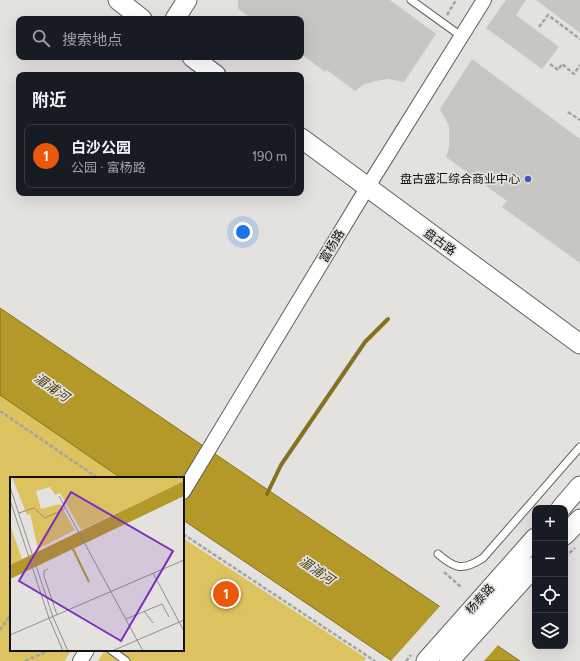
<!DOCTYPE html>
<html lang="zh">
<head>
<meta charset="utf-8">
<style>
	body { margin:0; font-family:Figtree,"Noto Sans SC",sans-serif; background:#242831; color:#f1f3f6 }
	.controls { position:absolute; right:12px; bottom:12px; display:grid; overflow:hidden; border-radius:8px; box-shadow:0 4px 16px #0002 }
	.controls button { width:36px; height:36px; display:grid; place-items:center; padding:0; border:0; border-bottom:1px solid #363941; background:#171b24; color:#f1f3f6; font:20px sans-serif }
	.you { position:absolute; left:243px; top:232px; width:14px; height:14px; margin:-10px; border:3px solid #fff; border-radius:50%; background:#1a73e8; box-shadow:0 0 0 6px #1a73e833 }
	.badge { display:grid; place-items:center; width:26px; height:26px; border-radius:50%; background:#ea580c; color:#fff; font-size:13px; font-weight:700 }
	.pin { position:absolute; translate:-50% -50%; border:2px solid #fff; box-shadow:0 1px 4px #0006 }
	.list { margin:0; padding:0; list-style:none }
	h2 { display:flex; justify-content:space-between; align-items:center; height:52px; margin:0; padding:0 16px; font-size:17px }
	h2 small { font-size:13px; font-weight:400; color:#9ea1a6 }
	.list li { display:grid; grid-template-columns:26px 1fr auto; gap:12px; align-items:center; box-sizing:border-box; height:64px; margin:0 8px 8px; padding:0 8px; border:1px solid #363941; border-radius:8px }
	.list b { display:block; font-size:15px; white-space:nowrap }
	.list p { margin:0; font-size:13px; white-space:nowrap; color:#9ea1a6 }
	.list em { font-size:13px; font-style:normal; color:#9ea1a6 }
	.icon { flex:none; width:22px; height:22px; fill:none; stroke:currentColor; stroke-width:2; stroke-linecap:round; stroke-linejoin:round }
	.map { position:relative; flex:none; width:580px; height:661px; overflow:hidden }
	.search { position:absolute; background:#171b24; box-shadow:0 4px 16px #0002; left:16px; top:16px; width:288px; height:44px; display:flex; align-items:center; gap:10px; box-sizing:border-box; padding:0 14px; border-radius:8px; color:#9ea1a6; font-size:15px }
	.panel { position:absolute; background:#171b24; box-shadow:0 4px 16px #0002; left:16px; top:72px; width:288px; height:124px; border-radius:8px }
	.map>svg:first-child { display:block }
	.green { fill:#ddc260 }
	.water { fill:#b59928; stroke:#847121 }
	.pier { fill:#e3e2df }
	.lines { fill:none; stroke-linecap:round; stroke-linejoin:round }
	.stream { stroke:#847121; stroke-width:4 }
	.building { fill:#c7c6c3 }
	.lane-casing { stroke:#63625f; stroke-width:9 }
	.street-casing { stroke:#63625f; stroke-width:16 }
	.secondary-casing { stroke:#63625f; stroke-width:21 }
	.path { stroke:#a4a3a0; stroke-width:2.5; stroke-dasharray:4 2; stroke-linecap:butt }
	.lane { stroke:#fff; stroke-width:7 }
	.street { stroke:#fff; stroke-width:14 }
	.secondary { stroke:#fff; stroke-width:19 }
	.poi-dot { fill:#4a54c9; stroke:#e3e2df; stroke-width:1.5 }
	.labels { text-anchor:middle; stroke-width:3.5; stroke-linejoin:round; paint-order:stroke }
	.poi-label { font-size:12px; fill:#131311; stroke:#e3e2df; text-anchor:end }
	.street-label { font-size:12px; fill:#131311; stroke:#e3e2df }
	.water-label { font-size:13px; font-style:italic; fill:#4d4115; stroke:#e3e2df }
	.inset-river { fill:none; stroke:#b59928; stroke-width:2 }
	.inset-road { fill:none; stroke:#908f8d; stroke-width:1 }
	.view { fill:#7b2cbf; fill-opacity:0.15; stroke:#7b2cbf; stroke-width:2 }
	.inset-edge { fill:none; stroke:#131311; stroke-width:2 }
</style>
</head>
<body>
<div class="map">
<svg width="580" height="661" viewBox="0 0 580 661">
	<rect width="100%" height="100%" fill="#e3e2df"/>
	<g class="green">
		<polygon points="0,395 121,478 11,478 11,650 71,650 65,661 0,661"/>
		<polygon points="183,538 366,658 364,661 98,661 105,650 183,650"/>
	</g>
	<polygon class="water" points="0,308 520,661 392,661 183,520 183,478 121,478 0,395"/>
	<g class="pier">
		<polygon points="441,605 468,623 434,661 391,661"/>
		<polygon points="471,625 499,644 484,661 440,661"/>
	</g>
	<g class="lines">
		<polyline class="stream" points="267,494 281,465 365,342 388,319"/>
	</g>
	<g class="building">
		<polygon points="238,0 390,0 436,34 404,82 388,79 375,81 363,85 355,91 327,70 325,72 301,54 301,19 253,19 238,9"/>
		<polygon points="506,0 526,0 516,15 559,47 542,69 486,28"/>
		<polygon points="536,0 580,0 580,33"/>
		<polygon points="472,59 580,139 580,263 502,207 507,201 446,157 449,148 449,126 440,109"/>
	</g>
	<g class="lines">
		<defs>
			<g id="lane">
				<polyline points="411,0 461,36"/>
				<path d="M438,554C455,569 463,571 483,558L580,447"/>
				<polyline points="111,650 126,661"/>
			</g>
			<g id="street">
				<polyline points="183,492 367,188 484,0"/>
				<polyline points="80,661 87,650"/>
			</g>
			<g id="secondary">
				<polyline points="118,0 142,19"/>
				<polyline points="175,19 187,0"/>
				<polyline points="192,57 216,75"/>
				<polyline points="301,138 580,344"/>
				<polyline points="561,508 580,486"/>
				<polyline points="565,535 580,519"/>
				<polyline points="426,661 535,538"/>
				<polyline points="449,661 535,566"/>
			</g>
		</defs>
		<use href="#lane" class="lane-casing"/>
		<use href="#street" class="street-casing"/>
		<use href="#secondary" class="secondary-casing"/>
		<g class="path">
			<polyline points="447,15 456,0"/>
			<polyline points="539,27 548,15 580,39"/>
			<polyline points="550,64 558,70 562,64 574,74 580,65"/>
			<polyline points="568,112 580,120"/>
			<polyline points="0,411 98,478"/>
			<polyline points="183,534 375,661"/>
			<polyline points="565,557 575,548"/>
			<polyline points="444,572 462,588"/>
			<polyline points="0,630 11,614"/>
			<polyline points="60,650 71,651"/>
			<polyline points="25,661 50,650"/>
			<polyline points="406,661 411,655"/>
		</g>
		<use href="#lane" class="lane"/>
		<use href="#street" class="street"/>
		<use href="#secondary" class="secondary"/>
	</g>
	<circle class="poi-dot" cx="528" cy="179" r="4"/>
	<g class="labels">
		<g class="poi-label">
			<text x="520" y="183">盘古盛汇综合商业中心</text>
		</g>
		<g class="street-label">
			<text transform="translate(440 242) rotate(36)" y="4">盘古路</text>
			<text transform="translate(332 246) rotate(-59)" y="4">富杨路</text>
			<text transform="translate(480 599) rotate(-48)" y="4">杨泰路</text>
		</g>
		<g class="water-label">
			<text transform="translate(52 387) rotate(35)" y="5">湄浦河</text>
			<text transform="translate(317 570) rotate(34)" y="5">湄浦河</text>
		</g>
	</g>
	<g transform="translate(10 477)">
		<rect width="174" height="174" fill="#e3e2df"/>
		<path d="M2,0H174V4L71,53L50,16L45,18L40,10L26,14L31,32L50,27L65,53L28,72L20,37L17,38ZM0,48L12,82L0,88Z" fill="#ddc260"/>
		<path d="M174,4V19L0,102V88Z" fill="#b59928"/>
		<path class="inset-river" d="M63,72L79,105"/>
		<path class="inset-road" d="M0,10L43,140L58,174M49,19L133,174M0,23L39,141L53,174M9,36L24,31L35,41L56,31M38,92L34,94V99L47,138M143,96L174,154M134,134L143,146M116,142L152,127L159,140M0,158L174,83M102,174L174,143"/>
		<path class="view" d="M61,15L163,74L111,164L9,104Z"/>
		<rect width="174" height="174" class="inset-edge"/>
	</g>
</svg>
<div class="controls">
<button>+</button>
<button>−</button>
<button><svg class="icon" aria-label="locate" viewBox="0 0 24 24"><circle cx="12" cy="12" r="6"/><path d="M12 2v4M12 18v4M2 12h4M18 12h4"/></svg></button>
<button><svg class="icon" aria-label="layers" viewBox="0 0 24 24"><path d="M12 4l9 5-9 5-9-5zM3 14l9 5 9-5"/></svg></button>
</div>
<div class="you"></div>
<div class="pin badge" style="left:226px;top:594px">1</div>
<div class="search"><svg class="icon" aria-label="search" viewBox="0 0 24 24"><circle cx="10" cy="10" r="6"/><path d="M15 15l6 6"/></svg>搜索地点</div>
<section class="panel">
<h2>附近<small></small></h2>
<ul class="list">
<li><span class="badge">1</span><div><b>白沙公园</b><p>公园 · 富杨路</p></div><em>190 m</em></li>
</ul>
</section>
</div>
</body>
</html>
